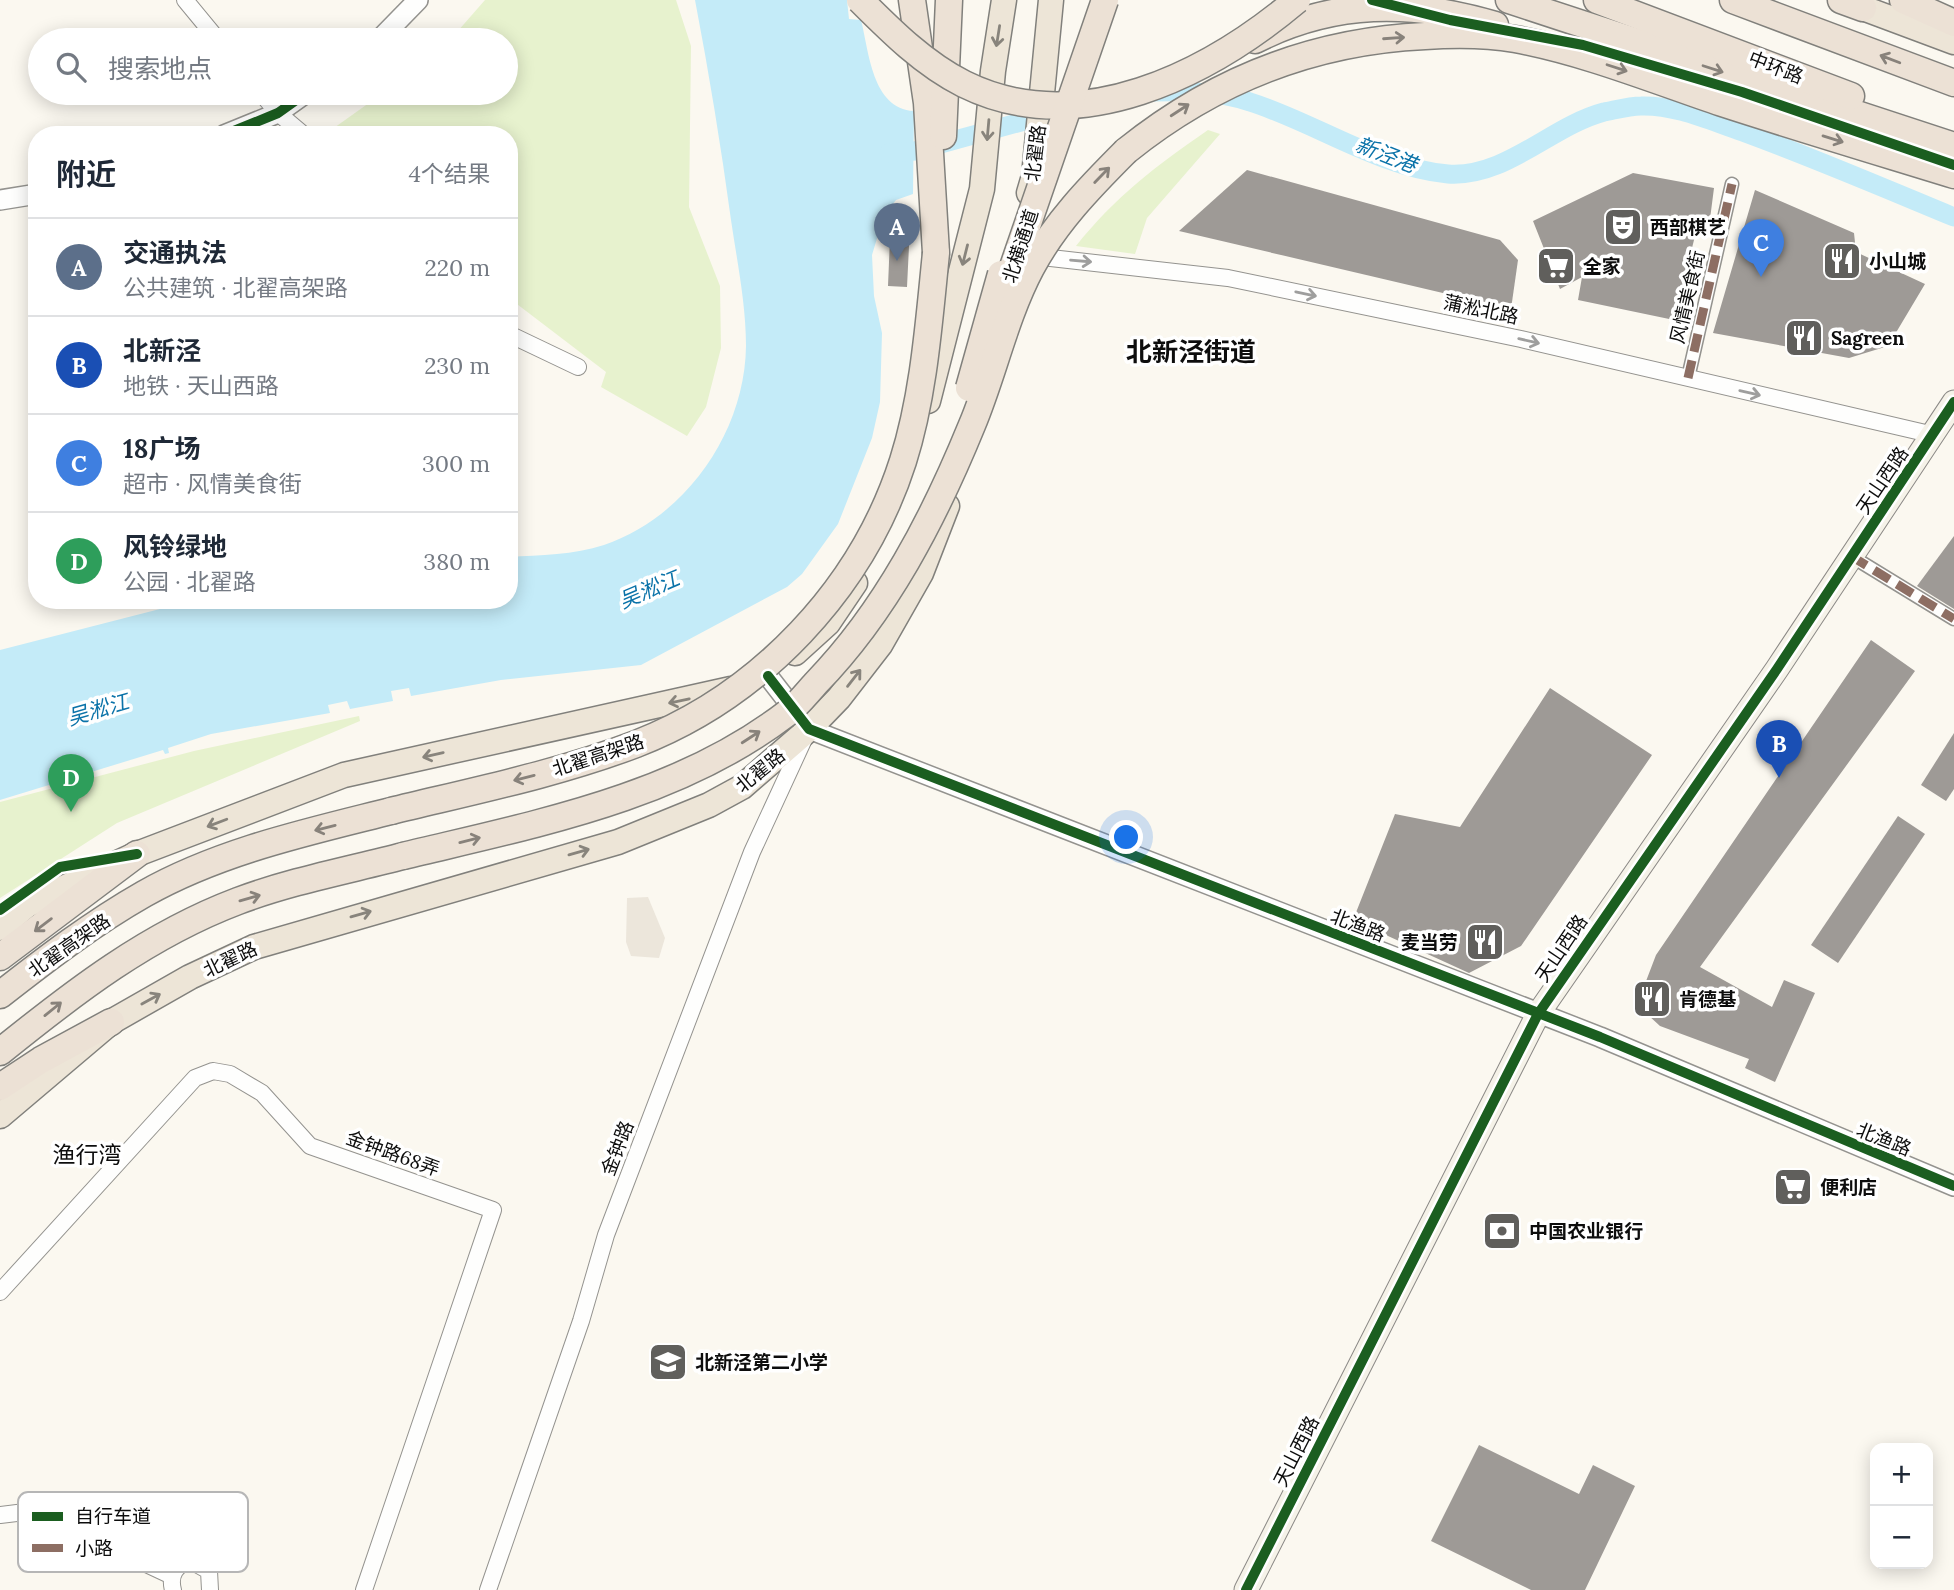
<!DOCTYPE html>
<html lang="zh">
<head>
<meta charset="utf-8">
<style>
	body { margin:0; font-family:Lora,"Noto Sans SC",serif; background:#f2f2f3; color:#1f2937 }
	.controls { position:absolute; right:21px; bottom:21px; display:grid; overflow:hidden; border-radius:14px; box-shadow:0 4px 18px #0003 }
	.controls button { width:63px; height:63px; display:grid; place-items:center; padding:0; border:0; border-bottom:2px solid #e0e1e3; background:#fff; color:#1f2937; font:35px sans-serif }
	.you { position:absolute; left:1127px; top:838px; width:24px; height:24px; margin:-18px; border:5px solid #fff; border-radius:50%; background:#1a73e8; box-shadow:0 0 0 10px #1a73e833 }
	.badge { display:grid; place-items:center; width:46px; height:46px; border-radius:50%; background:#605f5c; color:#fff; font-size:23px; font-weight:700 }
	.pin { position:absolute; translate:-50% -58px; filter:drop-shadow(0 2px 4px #0008) }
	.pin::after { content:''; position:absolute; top:37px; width:24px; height:21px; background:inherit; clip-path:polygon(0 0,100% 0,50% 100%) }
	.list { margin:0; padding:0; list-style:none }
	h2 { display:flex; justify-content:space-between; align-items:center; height:91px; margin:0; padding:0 28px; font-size:30px }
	h2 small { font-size:23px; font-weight:400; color:#747a83 }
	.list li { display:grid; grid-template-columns:46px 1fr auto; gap:21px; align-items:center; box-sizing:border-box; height:98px; padding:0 28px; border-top:2px solid #e0e1e3 }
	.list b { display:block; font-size:26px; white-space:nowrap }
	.list p { margin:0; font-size:23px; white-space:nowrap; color:#747a83 }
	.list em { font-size:23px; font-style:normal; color:#747a83 }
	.icon { flex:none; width:38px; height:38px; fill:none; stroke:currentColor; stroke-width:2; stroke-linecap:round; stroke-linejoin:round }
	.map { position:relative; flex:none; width:1954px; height:1590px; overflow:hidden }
	.search { position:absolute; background:#fff; box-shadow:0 4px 18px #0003; left:28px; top:28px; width:490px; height:77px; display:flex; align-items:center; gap:18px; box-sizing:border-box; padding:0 24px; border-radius:38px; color:#747a83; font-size:26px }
	.panel { position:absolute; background:#fff; box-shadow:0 4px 18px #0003; left:28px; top:126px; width:490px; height:483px; border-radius:28px }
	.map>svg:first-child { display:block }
	.green { fill:#e7f2ce }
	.plaza { fill:#ece6db }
	.water { fill:#c4ebf8 }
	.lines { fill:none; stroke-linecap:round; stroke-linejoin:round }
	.canal { stroke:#c4ebf8; stroke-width:19 }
	.building { fill:#9e9a96 }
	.pedestrian-casing { stroke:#94938f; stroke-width:15 }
	.minor-casing { stroke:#94938f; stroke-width:18 }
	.tertiary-casing { stroke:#94938f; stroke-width:22 }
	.secondary-casing { stroke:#8b8986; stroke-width:25 }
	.primary-casing { stroke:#81807c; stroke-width:27 }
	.trunk-casing { stroke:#81807c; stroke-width:29 }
	.pedestrian { stroke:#fefefd; stroke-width:12 }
	.minor { stroke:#fefefd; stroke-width:16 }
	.tertiary { stroke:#fefefd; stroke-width:19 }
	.secondary { stroke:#f5f2e8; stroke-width:23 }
	.primary { stroke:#ede5d7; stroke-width:24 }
	.trunk { stroke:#ece1d5; stroke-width:26 }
	.trunk-bridge-casing { stroke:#81807c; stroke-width:29; stroke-linecap:butt }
	.trunk-bridge { stroke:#ece1d5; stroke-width:26 }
	.quiet { stroke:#8d6e63; stroke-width:9; stroke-dasharray:18 9; stroke-linecap:butt }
	.cycleway-casing { stroke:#fff; stroke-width:15 }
	.cycleway { stroke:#1b5e20; stroke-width:10 }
	.oneway { stroke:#88847c }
	.oneway2 { stroke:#88827b }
	.oneway3 { stroke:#9e9e9d }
	.labels { text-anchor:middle; stroke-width:7; stroke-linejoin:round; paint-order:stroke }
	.street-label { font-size:19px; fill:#0d0d0d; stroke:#fff }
	.poi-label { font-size:19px; font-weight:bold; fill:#0d0d0d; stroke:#fff; text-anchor:start }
	.water-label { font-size:21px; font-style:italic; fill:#0b73a9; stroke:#fff }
	.quarter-label { font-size:23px; fill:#0d0d0d; stroke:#fff }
	.district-label { font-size:26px; font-weight:bold; fill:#0d0d0d; stroke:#fff }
	.key { fill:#fff; stroke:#b6b6b6; stroke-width:2 }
	.key-label { font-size:19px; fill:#0d0d0d }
</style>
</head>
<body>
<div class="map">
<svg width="1954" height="1590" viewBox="0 0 1954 1590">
	<rect width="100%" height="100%" fill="#fbf8f0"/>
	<g class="green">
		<polygon points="485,0 676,0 691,46 689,207 720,286 721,348 706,407 687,436 601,387 606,372 509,298 509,135 324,135 383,93 506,93 506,40 450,40"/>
		<path d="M1208,130L1220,134L1147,218L1135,254L1076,246C1116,196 1156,166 1208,130Z"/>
		<polygon points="359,716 360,721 117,823 0,898 0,802 194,751"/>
	</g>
	<polygon class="plaza" points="648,897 665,938 659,958 631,956 626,942 627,898"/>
	<path class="water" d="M695,0H847L849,19L861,20C869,51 872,109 914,111L913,194L896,200L884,215L872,255L874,296L882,333L880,402L872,438L838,524L802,574L787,587L641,665L501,680L411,696L409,688L391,691L393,701L350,709L347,701L328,705L330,713L211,734L168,748L169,753L165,754L163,750L0,800V650L195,600H509V557C540,555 574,555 604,545C686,517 745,432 746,346C746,304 737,261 731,220C721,146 709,73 695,0Z"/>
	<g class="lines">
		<g class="canal">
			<path d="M1150,92C1183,91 1218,91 1250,102C1314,122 1380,168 1448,174C1506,178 1551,126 1604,112C1615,110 1629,106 1641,106C1676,105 1710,121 1743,132C1814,158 1884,188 1954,217"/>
			<polyline points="889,153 915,151 1050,114"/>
		</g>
	</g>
	<g class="building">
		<polygon points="1247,170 1500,240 1518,260 1511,309 1179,231"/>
		<polygon points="1633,173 1714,188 1710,219 1697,228 1674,320 1578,300 1582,277 1560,289 1533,221"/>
		<polygon points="1755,190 1854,233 1856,252 1925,284 1888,346 1849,358 1713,333"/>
		<polygon points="895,225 910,226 907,287 888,286 890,238 894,239"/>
		<polygon points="1954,536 1954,609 1917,586"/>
		<polygon points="1871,640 1915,671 1700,967 1772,1007 1784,980 1815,993 1775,1082 1745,1068 1749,1059 1660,1026 1648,1015 1643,989 1656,955"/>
		<polygon points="1550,688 1652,755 1521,946 1469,973 1353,920 1395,814 1460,827"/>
		<polygon points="1954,733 1954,789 1946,801 1921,785"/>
		<polygon points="1898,816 1925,834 1838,963 1811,945"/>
		<polygon points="1479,1445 1579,1494 1593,1465 1635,1486 1585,1590 1531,1590 1431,1541"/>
	</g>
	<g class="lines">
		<defs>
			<g id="pedestrian">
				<polyline points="1688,378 1732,184"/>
				<polyline points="1851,556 1954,619"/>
			</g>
			<g id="minor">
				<polyline points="185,0 218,40"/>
				<polyline points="261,93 278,113 304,135"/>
				<polyline points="1033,256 1228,278 1521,339 1934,435"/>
				<polyline points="509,334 578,367"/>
				<polyline points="0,1292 195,1078 213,1071 230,1074 262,1093 310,1146 493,1210 364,1590"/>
				<polyline points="0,1515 33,1511 172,1576"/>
				<path d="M173,1590C169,1575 176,1564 191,1561L209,1571L210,1590"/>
				<polyline points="488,1590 581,1321 606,1235 752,852 805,737"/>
			</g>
			<g id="tertiary">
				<polyline points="379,40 418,0"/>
				<polyline points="224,135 278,113 306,93"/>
				<polyline points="0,200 37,194"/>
				<polyline points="768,676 809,729 1600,1037 1954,1186"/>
			</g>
			<polyline id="secondary" points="1246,1590 1538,1014 1777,669 1954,402"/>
			<g id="primary">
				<polyline points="1863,8 1954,42"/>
				<polyline points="1029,193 1034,176 1051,0"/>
				<polyline points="928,401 982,189 993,71 1004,0"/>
				<polyline points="795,653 828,623 855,583"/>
				<polyline points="0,928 27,905 137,854 344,775 731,689"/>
				<polyline points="0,1116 111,1022 190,977 254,947 618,842 709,805 742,787 809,729 839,698 880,645 921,573 947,506"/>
			</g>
			<g id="trunk">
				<polyline points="912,0 927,103 936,253"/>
				<polyline points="1509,0 1954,146"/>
				<polyline points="1597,0 1851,96"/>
				<polyline points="1733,0 1954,83"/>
				<polyline points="1841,0 1863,8"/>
				<polyline points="1903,0 1954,23"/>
				<path d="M1255,40C1334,0 1411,0 1495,25"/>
				<polyline points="943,136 949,0"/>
				<path d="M1126,151C1213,81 1313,41 1425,36C1455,34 1486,34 1515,39C1585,52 1654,80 1722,103C1799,128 1876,151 1954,175"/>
				<polyline points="0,957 137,854"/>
				<path d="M0,995C46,959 93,923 144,894C220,851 308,832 391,811"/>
				<path d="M0,1052C74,992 148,935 238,901C291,881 349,870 403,856"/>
				<polyline points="0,1087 41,1060 111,1022"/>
			</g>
		</defs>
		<use href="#pedestrian" class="pedestrian-casing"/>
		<use href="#minor" class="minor-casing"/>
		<use href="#tertiary" class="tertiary-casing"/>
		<use href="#secondary" class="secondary-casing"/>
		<use href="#primary" class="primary-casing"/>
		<use href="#trunk" class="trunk-casing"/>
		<use href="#pedestrian" class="pedestrian"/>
		<use href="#minor" class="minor"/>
		<use href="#tertiary" class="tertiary"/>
		<use href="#secondary" class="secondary"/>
		<use href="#primary" class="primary"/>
		<use href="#trunk" class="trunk"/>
		<defs>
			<g id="trunk-bridge">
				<path d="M860,0C891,31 924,64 964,84C1079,141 1209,74 1297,0"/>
				<polyline points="1004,293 1105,0"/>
				<polyline points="969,388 1001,274"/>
				<path d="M391,811C473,791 557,774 636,744C760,696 862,589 903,461C924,395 929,321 936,253"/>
				<path d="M403,856C535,824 676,798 786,714C797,706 806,694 816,683C886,611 934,518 972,425C993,375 1005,317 1031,268C1055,223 1090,187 1126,151"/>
			</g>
		</defs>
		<use href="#trunk-bridge" class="trunk-bridge-casing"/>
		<use href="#trunk-bridge" class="trunk-bridge"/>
		<g class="quiet">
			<polyline points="1688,378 1732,184"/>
			<polyline points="1851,556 1954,619"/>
		</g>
		<defs>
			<g id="cycleway">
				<polyline points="1372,0 1450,20 1583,45 1742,92 1954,165"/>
				<polyline points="224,135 278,113 306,93"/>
				<polyline points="768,676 809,729 1600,1037 1954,1186"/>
				<polyline points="0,910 60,867 137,854"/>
				<polyline points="1246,1590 1538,1014 1777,669 1954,402"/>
			</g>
		</defs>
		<use href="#cycleway" class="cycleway-casing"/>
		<use href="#cycleway" class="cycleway"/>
	</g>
	<defs><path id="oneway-shaft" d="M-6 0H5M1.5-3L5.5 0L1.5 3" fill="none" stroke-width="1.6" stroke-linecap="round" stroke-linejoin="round" transform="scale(1.75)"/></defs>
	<g class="oneway">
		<use href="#oneway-shaft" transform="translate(998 36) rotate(99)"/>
		<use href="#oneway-shaft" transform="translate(988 130) rotate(95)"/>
		<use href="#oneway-shaft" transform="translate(965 255) rotate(104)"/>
		<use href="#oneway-shaft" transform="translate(854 678) rotate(-52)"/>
		<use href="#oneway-shaft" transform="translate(679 701) rotate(168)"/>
		<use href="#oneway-shaft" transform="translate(433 755) rotate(167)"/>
		<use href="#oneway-shaft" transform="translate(217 823) rotate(159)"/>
		<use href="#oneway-shaft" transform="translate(579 852) rotate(-16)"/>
		<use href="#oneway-shaft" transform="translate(361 914) rotate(-16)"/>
		<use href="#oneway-shaft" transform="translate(151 999) rotate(-29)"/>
	</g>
	<g class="oneway2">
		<use href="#oneway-shaft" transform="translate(1394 38) rotate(-4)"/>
		<use href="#oneway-shaft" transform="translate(1890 59) rotate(-159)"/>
		<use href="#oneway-shaft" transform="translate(1617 68) rotate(18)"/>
		<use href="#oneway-shaft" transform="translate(1713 69) rotate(18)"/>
		<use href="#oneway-shaft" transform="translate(1180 110) rotate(-33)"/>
		<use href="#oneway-shaft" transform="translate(1833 139) rotate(17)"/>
		<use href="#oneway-shaft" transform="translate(1102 175) rotate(-46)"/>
		<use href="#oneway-shaft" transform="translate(751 737) rotate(-33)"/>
		<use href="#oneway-shaft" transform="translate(524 778) rotate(166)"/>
		<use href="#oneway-shaft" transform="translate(325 828) rotate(166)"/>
		<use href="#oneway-shaft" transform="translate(470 840) rotate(-14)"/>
		<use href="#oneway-shaft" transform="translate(250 898) rotate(-16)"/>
		<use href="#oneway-shaft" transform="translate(43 925) rotate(143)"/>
		<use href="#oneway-shaft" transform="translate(53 1009) rotate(-39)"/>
	</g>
	<g class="oneway3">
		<use href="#oneway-shaft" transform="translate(1081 261) rotate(5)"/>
		<use href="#oneway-shaft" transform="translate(1306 294) rotate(12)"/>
		<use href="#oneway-shaft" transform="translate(1529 341) rotate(13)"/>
		<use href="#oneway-shaft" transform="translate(1750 393) rotate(13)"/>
	</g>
	<defs>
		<symbol id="theatre-square" viewBox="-11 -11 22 22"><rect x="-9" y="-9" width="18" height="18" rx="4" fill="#605f5c" stroke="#fff"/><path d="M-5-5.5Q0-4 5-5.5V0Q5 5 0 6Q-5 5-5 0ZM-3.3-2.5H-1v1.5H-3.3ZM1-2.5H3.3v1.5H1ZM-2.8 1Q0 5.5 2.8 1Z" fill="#fff"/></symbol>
		<symbol id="restaurant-square" viewBox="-11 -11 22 22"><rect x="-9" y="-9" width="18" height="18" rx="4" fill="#605f5c" stroke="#fff"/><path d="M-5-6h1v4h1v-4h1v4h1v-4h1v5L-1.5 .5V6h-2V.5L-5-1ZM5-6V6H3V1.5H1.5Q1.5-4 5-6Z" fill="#fff"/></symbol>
		<symbol id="supermarket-square" viewBox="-11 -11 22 22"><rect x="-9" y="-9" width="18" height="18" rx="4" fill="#605f5c" stroke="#fff"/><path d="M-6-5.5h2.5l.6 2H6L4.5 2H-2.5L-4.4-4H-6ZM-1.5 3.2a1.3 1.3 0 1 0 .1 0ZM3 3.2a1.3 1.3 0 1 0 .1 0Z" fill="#fff"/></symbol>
		<symbol id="bank-square" viewBox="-11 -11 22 22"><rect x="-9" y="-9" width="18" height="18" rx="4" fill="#605f5c" stroke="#fff"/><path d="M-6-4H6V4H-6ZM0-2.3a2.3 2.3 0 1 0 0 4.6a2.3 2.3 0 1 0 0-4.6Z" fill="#fff"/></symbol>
		<symbol id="school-square" viewBox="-11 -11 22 22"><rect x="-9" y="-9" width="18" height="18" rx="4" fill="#605f5c" stroke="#fff"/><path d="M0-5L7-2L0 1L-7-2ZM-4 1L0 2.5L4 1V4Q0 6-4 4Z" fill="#fff"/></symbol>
	</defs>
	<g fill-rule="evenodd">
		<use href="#theatre-square" x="1601" y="205" width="44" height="44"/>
		<use href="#restaurant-square" x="1820" y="239" width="44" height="44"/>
		<use href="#supermarket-square" x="1534" y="244" width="44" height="44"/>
		<use href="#restaurant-square" x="1782" y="316" width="44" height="44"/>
		<use href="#restaurant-square" x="1463" y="920" width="44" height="44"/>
		<use href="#restaurant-square" x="1630" y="977" width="44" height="44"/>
		<use href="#supermarket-square" x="1771" y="1165" width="44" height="44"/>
		<use href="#bank-square" x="1480" y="1209" width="44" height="44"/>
		<use href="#school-square" x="646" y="1340" width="44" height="44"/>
	</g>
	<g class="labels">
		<g class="street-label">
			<text transform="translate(1776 67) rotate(21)" y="7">中环路</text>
			<text transform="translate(1035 153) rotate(-83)" y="7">北翟路</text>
			<text transform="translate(1020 246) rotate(-72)" y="7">北横通道</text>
			<text transform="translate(1687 297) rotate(-77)" y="7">风情美食街</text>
			<text transform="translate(1481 309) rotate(12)" y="7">蒲淞北路</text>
			<text transform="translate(1882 480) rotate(-56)" y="7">天山西路</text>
			<text transform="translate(598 755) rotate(-18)" y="7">北翟高架路</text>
			<text transform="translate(760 770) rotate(-39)" y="7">北翟路</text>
			<text transform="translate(1358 925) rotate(21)" y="7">北渔路</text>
			<text transform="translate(69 945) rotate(-35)" y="7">北翟高架路</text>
			<text transform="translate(1561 948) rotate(-56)" y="7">天山西路</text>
			<text transform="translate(230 959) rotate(-25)" y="7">北翟路</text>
			<text transform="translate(1884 1139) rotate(22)" y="7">北渔路</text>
			<text transform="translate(617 1148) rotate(-69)" y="7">金钟路</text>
			<text transform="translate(393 1153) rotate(20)" y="7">金钟路68弄</text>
			<text transform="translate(1296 1451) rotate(-63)" y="7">天山西路</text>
		</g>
		<g class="poi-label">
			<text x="1650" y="234">西部棋艺</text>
			<text x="1869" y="268">小山城</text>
			<text x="1583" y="273">全家</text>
			<text x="1831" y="345">Sagreen</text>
			<text x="1458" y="949" text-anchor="end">麦当劳</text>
			<text x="1679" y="1006">肯德基</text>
			<text x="1820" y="1194">便利店</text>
			<text x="1529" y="1238">中国农业银行</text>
			<text x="695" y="1369">北新泾第二小学</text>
		</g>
		<g class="water-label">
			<text transform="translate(1386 155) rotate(21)" y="7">新泾港</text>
			<text transform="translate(649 590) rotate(-23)" y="7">吴淞江</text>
			<text transform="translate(98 710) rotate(-16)" y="7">吴淞江</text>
		</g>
		<g class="quarter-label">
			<text x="87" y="1163">渔行湾</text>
		</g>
		<g class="district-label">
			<text x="1191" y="361">北新泾街道</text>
		</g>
	</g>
	<rect x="18" y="1492" width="230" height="80" rx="10" class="key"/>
	<rect x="32" y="1512" width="31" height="9" fill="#1b5e20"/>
	<rect x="32" y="1544" width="31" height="8" fill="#8d6e63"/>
	<g class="key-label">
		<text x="75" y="1523">自行车道</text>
		<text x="75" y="1555">小路</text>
	</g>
</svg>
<div class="controls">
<button>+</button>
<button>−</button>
</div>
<div class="you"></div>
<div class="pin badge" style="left:897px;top:261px;background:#5c6f8a">A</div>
<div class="pin badge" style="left:1779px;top:778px;background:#1a4fb4">B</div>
<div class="pin badge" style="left:1761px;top:277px;background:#3f7fe0">C</div>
<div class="pin badge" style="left:71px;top:812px;background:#2e9e5b">D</div>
<div class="search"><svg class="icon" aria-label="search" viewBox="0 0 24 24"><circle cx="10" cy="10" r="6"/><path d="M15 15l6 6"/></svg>搜索地点</div>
<section class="panel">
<h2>附近<small>4个结果</small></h2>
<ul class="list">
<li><span class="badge" style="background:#5c6f8a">A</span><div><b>交通执法</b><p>公共建筑 · 北翟高架路</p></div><em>220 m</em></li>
<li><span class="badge" style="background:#1a4fb4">B</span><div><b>北新泾</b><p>地铁 · 天山西路</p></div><em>230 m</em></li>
<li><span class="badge" style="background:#3f7fe0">C</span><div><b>18广场</b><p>超市 · 风情美食街</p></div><em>300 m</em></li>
<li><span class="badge" style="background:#2e9e5b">D</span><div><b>风铃绿地</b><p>公园 · 北翟路</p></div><em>380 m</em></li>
</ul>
</section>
</div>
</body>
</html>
